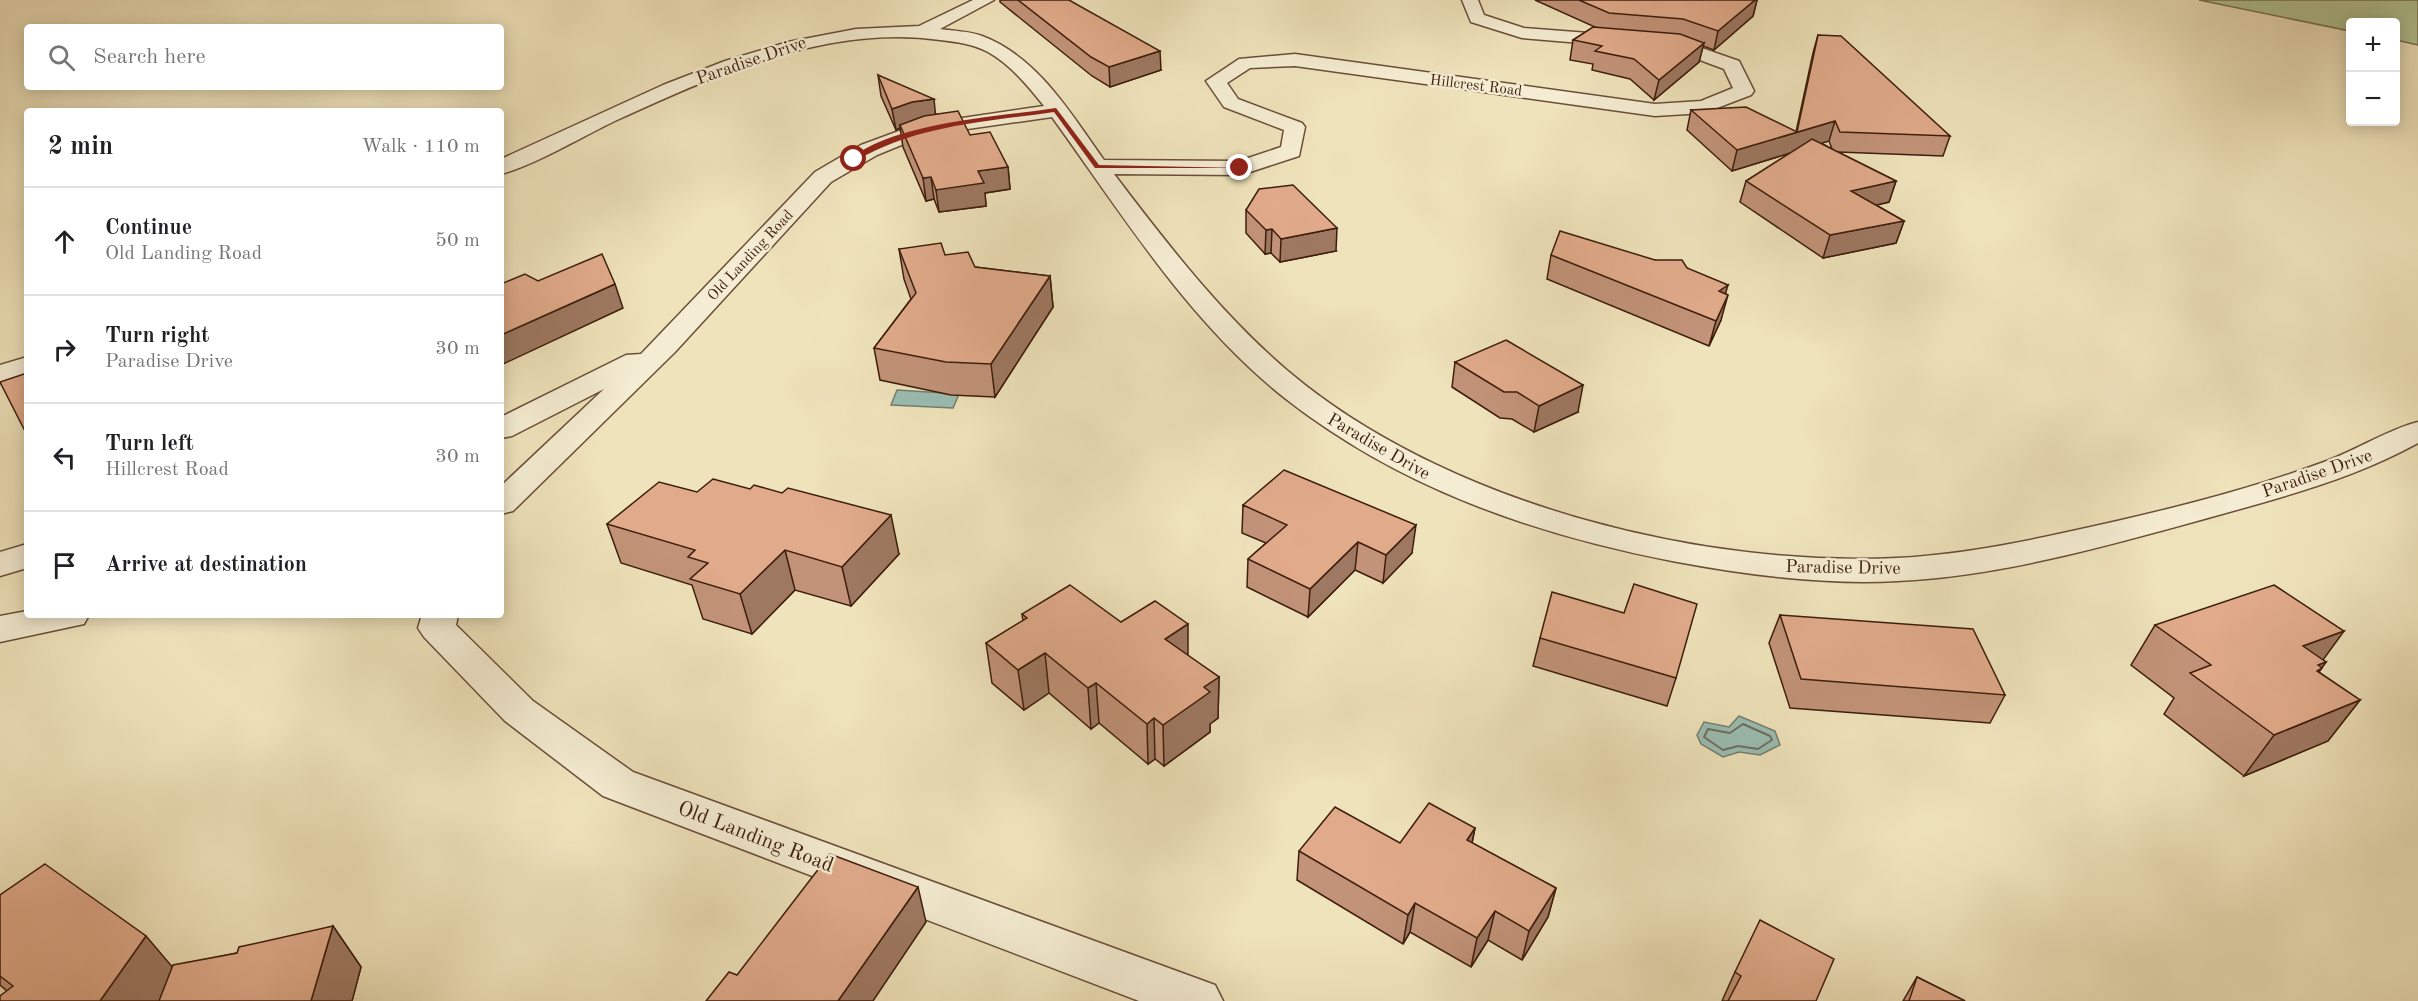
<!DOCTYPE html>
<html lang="en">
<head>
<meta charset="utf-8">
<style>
	body { margin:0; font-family:"Old Standard TT",serif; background:#f2f2f2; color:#202124 }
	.controls { position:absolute; right:18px; top:18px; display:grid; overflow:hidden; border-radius:6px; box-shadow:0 3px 15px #0003 }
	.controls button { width:54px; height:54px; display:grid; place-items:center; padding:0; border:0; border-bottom:2px solid #e0e0e0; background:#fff; color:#202124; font:30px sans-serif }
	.stop { position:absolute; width:18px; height:18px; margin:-14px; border:4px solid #8f2418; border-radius:50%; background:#fff }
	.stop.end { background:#8f2418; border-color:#fff; box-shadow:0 2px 6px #0008 }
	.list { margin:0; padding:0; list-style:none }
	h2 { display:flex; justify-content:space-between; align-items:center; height:78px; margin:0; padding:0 24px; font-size:26px }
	h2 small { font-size:20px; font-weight:400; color:#757577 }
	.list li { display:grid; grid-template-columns:39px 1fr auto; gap:18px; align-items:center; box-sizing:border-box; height:108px; padding:0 24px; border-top:2px solid #e0e0e0 }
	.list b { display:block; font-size:22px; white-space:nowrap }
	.list p { margin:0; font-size:20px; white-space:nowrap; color:#757577 }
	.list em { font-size:20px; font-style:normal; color:#757577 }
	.icon { flex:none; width:33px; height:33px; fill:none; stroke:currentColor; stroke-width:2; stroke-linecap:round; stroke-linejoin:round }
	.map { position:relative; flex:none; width:2418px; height:1001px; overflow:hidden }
	.search { position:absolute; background:#fff; box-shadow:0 3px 15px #0003; left:24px; top:24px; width:480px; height:66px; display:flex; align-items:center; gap:15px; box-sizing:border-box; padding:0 21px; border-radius:6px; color:#757577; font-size:22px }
	.panel { position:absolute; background:#fff; box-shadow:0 3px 15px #0003; left:24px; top:108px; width:480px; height:510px; border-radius:6px }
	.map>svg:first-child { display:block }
	.green { fill:#b2c595; stroke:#787150; stroke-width:1.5 }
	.water { fill:#9abeb3; stroke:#757e70; stroke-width:1.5 }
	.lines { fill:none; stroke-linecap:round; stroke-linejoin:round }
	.shore { stroke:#6c6e60; stroke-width:2 }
	.minor-casing { stroke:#6a4e38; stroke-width:3 }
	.minor { fill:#f5edd3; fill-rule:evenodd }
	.wall { fill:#c29378; stroke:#3d1d0c; stroke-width:1.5; fill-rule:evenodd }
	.shaded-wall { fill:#9e7861; stroke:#3d1d0c; stroke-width:1.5 }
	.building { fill:#e1ab8b; stroke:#3d1d0c; stroke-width:1.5 }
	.route { fill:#8f2418 }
	.labels { text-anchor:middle; stroke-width:5; stroke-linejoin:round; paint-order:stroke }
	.far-street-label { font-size:15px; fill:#3d1d0c; stroke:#f5edd3 }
	.street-label { font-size:18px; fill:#3d1d0c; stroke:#f5edd3 }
	.near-street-label { font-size:21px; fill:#3d1d0c; stroke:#f5edd3 }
</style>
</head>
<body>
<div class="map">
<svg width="2418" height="1001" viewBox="0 0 2418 1001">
	<rect width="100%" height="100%" fill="#efe3bb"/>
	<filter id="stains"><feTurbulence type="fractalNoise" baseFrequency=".00333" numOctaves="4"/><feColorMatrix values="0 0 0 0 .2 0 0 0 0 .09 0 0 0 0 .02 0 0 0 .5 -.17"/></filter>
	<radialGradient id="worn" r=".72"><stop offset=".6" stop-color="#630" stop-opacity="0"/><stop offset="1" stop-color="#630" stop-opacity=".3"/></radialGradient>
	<polygon class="green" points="2199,0 2418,0 2418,45 2396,40 2396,22 2350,22 2350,31"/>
	<g class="water">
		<polygon points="897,390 959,394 953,408 891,405"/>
		<polygon points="1739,716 1775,731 1780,745 1760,755 1739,752 1723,757 1701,744 1697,735 1704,722 1729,727"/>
	</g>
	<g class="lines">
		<polygon class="shore" points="1743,724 1770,736 1772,740 1758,749 1738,746 1723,750 1704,737 1708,729 1730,733"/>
		<defs>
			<g id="minor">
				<path d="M973,0H994L940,29C954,31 969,31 982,36C1038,57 1071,114 1104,160L1239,161L1281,147L1284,130L1224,107L1206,81L1239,59L1295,54L1655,104L1701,101L1733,88L1724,69L1676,51L1522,38L1471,22L1462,0H1478L1484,15L1524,28L1679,40L1739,61L1754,91L1751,95L1704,113L1655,116L1295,66L1250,68L1227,83L1238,99L1302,123L1305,127L1299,156L1241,175L1114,174C1170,248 1231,327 1305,385C1460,506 1702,567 1897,558C1953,555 2009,545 2063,533C2151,514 2240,493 2324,462C2355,451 2389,429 2418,422V443C2349,481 2272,500 2197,521C2099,548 1999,576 1898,581C1822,585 1746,575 1672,561C1532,534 1399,487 1286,399C1190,324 1122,214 1052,117L926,135L877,155L831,182L675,352L513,511L501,514V486L604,389L512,436L501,438V417L626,355L641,354L815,172L861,145L915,125L1044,106C1028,86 1011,65 988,52C973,44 957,42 940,40C829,24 715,75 617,120C583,136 535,165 501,174V159L663,85L725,61L788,42L856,29L919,26Z"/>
				<polygon points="27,357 27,375 0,383 0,365"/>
				<polygon points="27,544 27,568 0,576 0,552"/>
				<polygon points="27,611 27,615 89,615 84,624 0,642 0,616"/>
				<polygon points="422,615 458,615 456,625 533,701 633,772 1215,985 1223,1001 1139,1001 603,796 505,721 424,637 418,628"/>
			</g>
		</defs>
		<use href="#minor" class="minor-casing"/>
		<use href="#minor" class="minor"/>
	</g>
	<g class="wall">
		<polygon points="1000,0 1069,0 1161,70 1110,87 1092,76 1000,2"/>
		<polygon points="1535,0 1757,0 1753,16 1714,50 1703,46 1699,62 1654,100 1630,79 1592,70 1593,64 1570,60 1573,40 1595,27"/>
		<path d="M1818,35L1950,136L1943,156L1838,152L1896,181L1889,202L1876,205L1904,221L1896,243L1823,258L1740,202L1746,181L1790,153L1732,171L1687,130L1691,110L1796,132L1813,53ZM1829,141L1832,149L1821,143Z"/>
		<polygon points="878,75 936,114 970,135 1008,167 1010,189 985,193 986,206 939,212 934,199 926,201 903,147 900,128 896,130 881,96"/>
		<polygon points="1246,210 1336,251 1280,262 1271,253 1265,254 1246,233"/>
		<polygon points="899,249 945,255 975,267 1050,276 1053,307 995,397 951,395 880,380 874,348 911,299 904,279"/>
		<polygon points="1551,255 1655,260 1687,268 1726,294 1721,320 1709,346 1547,279"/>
		<polygon points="1455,362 1578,412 1534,432 1512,419 1500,418 1452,387"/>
		<polygon points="1243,505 1412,553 1383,583 1355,570 1308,617 1247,587 1248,559 1266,543 1242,533"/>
		<polygon points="607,524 899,554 851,606 795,590 752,634 703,619 692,585 621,563"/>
		<polygon points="1624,613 1676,678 1667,706 1533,666 1540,638"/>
		<polygon points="1022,614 1121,622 1188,656 1219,677 1218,718 1210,724 1210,732 1164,766 1155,759 1148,764 1099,723 1091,729 1049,693 1024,710 992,683 986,643 1023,621"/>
		<polygon points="1780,615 2005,695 1990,723 1790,708 1769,643"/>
		<polygon points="2155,625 2323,660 2326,662 2319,672 2360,700 2328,741 2244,776 2164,714 2174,698 2131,665"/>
		<polygon points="1475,828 1472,843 1556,888 1548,917 1522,960 1488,940 1471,967 1410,932 1403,944 1297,880 1299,851 1400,843"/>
		<polygon points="0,895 172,967 237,953 333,926 361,967 352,1001 0,1001 7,991 0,985"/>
		<polygon points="1735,972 1816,1001 1722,1001"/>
		<polygon points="1917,977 1965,1001 1903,1001"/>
	</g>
	<g class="shaded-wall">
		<polygon points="1755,0 1757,0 1753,16 1714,50 1718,31"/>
		<polygon points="1704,43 1699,62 1654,100 1659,80"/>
		<polygon points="1160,51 1161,70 1110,87 1109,67"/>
		<polygon points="934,99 936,120 900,125 900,128 896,130 892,109 912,102"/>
		<polygon points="1835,121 1829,141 1732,171 1737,150"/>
		<polygon points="1008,167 1010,189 985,193 986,206 939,212 936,190 978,171"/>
		<polygon points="931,177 934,199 926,201 923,178"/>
		<polygon points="1896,181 1889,202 1844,213 1851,191"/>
		<polygon points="1904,221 1896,243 1823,258 1830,235"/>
		<polygon points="1337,228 1336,251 1280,262 1281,239"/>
		<polygon points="1272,229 1271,253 1265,254 1266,230"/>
		<polygon points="1050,276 1053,307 995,397 991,364"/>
		<polygon points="615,284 623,308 501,365 501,335"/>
		<polygon points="1728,285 1721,309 1719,291"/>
		<polygon points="1728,295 1721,320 1709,346 1716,321"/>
		<polygon points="1583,385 1578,412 1534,432 1539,406"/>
		<polygon points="891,515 899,554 851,606 842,567"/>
		<polygon points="1416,525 1412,553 1383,583 1386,555"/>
		<polygon points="1358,542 1355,570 1308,617 1310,589"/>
		<polygon points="785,550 795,590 752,634 740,594"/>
		<polygon points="1188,624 1188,664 1165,639"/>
		<polygon points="2344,631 2320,664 2326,662 2292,709 2303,646"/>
		<polygon points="1045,653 1049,693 1024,710 1018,670"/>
		<polygon points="1219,677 1218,718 1210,724 1210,732 1164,766 1163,725 1204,687"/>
		<polygon points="1096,683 1099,723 1091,729 1088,688"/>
		<polygon points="2360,700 2328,741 2244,776 2274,735"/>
		<polygon points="1154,718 1155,759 1148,764 1147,724"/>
		<polygon points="1475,828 1469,857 1467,840"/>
		<polygon points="918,887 926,922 873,1001 838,1001"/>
		<polygon points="1556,888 1548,917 1522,960 1529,931"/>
		<polygon points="1415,903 1410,932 1403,944 1408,915"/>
		<polygon points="1495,911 1488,940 1471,967 1477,938"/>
		<polygon points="333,926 361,967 352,1001 311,1001"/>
		<polygon points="146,936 180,976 164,1001 100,1001"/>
	</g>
	<g class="building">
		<polygon points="1018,0 1069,0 1160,51 1109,67 1091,57"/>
		<polygon points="1579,0 1755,0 1718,31 1683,19 1609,13"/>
		<polygon points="1593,27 1680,34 1704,43 1659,80 1634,59 1595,51 1602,46 1573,40"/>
		<polygon points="1818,35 1841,36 1950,136 1840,132 1835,121 1737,150 1691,110 1746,107 1797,132"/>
		<polygon points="878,75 934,99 912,102 892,109"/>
		<polygon points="958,111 970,135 990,132 1008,167 978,171 984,183 936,190 931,177 923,178 900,125 924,116"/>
		<polygon points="1812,139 1896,181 1851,191 1904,221 1830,235 1746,181"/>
		<polygon points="1293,185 1337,228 1281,239 1272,229 1266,230 1246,210 1259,189"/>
		<polygon points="1560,231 1655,260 1682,260 1687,268 1728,285 1719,291 1728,295 1716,321 1551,255"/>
		<polygon points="941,243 945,255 968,252 975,267 1050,276 991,364 946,362 874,348 916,293 899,249"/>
		<polygon points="602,254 615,284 501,335 501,284 525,274 538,281"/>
		<polygon points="1506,340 1583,385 1539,406 1517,392 1504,392 1455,362"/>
		<polygon points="27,373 27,435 0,382"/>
		<polygon points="1284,470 1416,525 1386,555 1358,542 1310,589 1248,559 1287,525 1243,505"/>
		<polygon points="713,479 750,489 754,485 782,493 788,488 891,515 842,567 785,550 740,594 690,579 708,563 688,557 695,550 607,524 659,482 697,492"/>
		<polygon points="1634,584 1697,604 1676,678 1540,638 1552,592 1624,613"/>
		<polygon points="1070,585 1121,622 1155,601 1188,624 1165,639 1219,677 1204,687 1210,692 1163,725 1154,718 1147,724 1096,683 1088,688 1045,653 1018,670 986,643 1027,618 1022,614"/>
		<polygon points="2274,585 2344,631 2303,646 2326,662 2318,665 2322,668 2317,671 2360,700 2274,735 2190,673 2211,665 2155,625"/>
		<polygon points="1780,615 1973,629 2005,695 1801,679"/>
		<polygon points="1429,803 1475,828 1467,840 1556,888 1529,931 1495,911 1477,938 1415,903 1408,915 1299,851 1335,807 1400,843"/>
		<polygon points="830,854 918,887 838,1001 706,1001 729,972 737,975"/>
		<polygon points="45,864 146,936 100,1001 0,1001 0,996 13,986 0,976 0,895"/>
		<polygon points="1760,920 1834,959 1816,1001 1728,1001 1741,976 1735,972"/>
		<polygon points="333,926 311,1001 159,1001 173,965 237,953 239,947"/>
		<polygon points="1917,977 1965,1001 1909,1001"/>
	</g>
	<path class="route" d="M1056,108L1099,165L1244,168H1095L1054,112C986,122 916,125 856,161L850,159C895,122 998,117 1056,108Z"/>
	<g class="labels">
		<g class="far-street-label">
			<text transform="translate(1476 85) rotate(7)" y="5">Hillcrest Road</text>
			<text transform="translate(750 255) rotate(-47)" y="5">Old Landing Road</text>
		</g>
		<g class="street-label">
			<text transform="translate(751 60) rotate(-19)" y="6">Paradise Drive</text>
			<text transform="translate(1379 446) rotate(30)" y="6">Paradise Drive</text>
			<text transform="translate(2317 473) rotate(-19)" y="6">Paradise Drive</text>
			<text transform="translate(1843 567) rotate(1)" y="6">Paradise Drive</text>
		</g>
		<g class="near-street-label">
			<text transform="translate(756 836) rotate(21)" y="7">Old Landing Road</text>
		</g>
	</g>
	<rect width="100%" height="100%" filter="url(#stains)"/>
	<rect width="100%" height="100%" fill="url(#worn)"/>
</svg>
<div class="controls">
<button>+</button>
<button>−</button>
</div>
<div class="stop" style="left:854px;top:159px"></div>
<div class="stop end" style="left:1240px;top:168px"></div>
<div class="search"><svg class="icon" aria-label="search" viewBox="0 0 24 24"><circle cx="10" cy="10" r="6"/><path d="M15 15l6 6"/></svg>Search here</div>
<section class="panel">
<h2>2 min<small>Walk · 110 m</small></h2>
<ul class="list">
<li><svg class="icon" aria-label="ahead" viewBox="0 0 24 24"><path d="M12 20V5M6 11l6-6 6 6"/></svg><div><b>Continue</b><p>Old Landing Road</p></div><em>50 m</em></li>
<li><svg class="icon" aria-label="right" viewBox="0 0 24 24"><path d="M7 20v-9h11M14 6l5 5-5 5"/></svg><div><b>Turn right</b><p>Paradise Drive</p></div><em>30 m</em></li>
<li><svg class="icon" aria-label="left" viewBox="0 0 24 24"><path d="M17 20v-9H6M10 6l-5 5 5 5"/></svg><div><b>Turn left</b><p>Hillcrest Road</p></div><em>30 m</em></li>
<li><svg class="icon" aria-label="arrive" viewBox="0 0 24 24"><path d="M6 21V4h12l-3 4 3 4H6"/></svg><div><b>Arrive at destination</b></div></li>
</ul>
</section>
</div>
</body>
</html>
